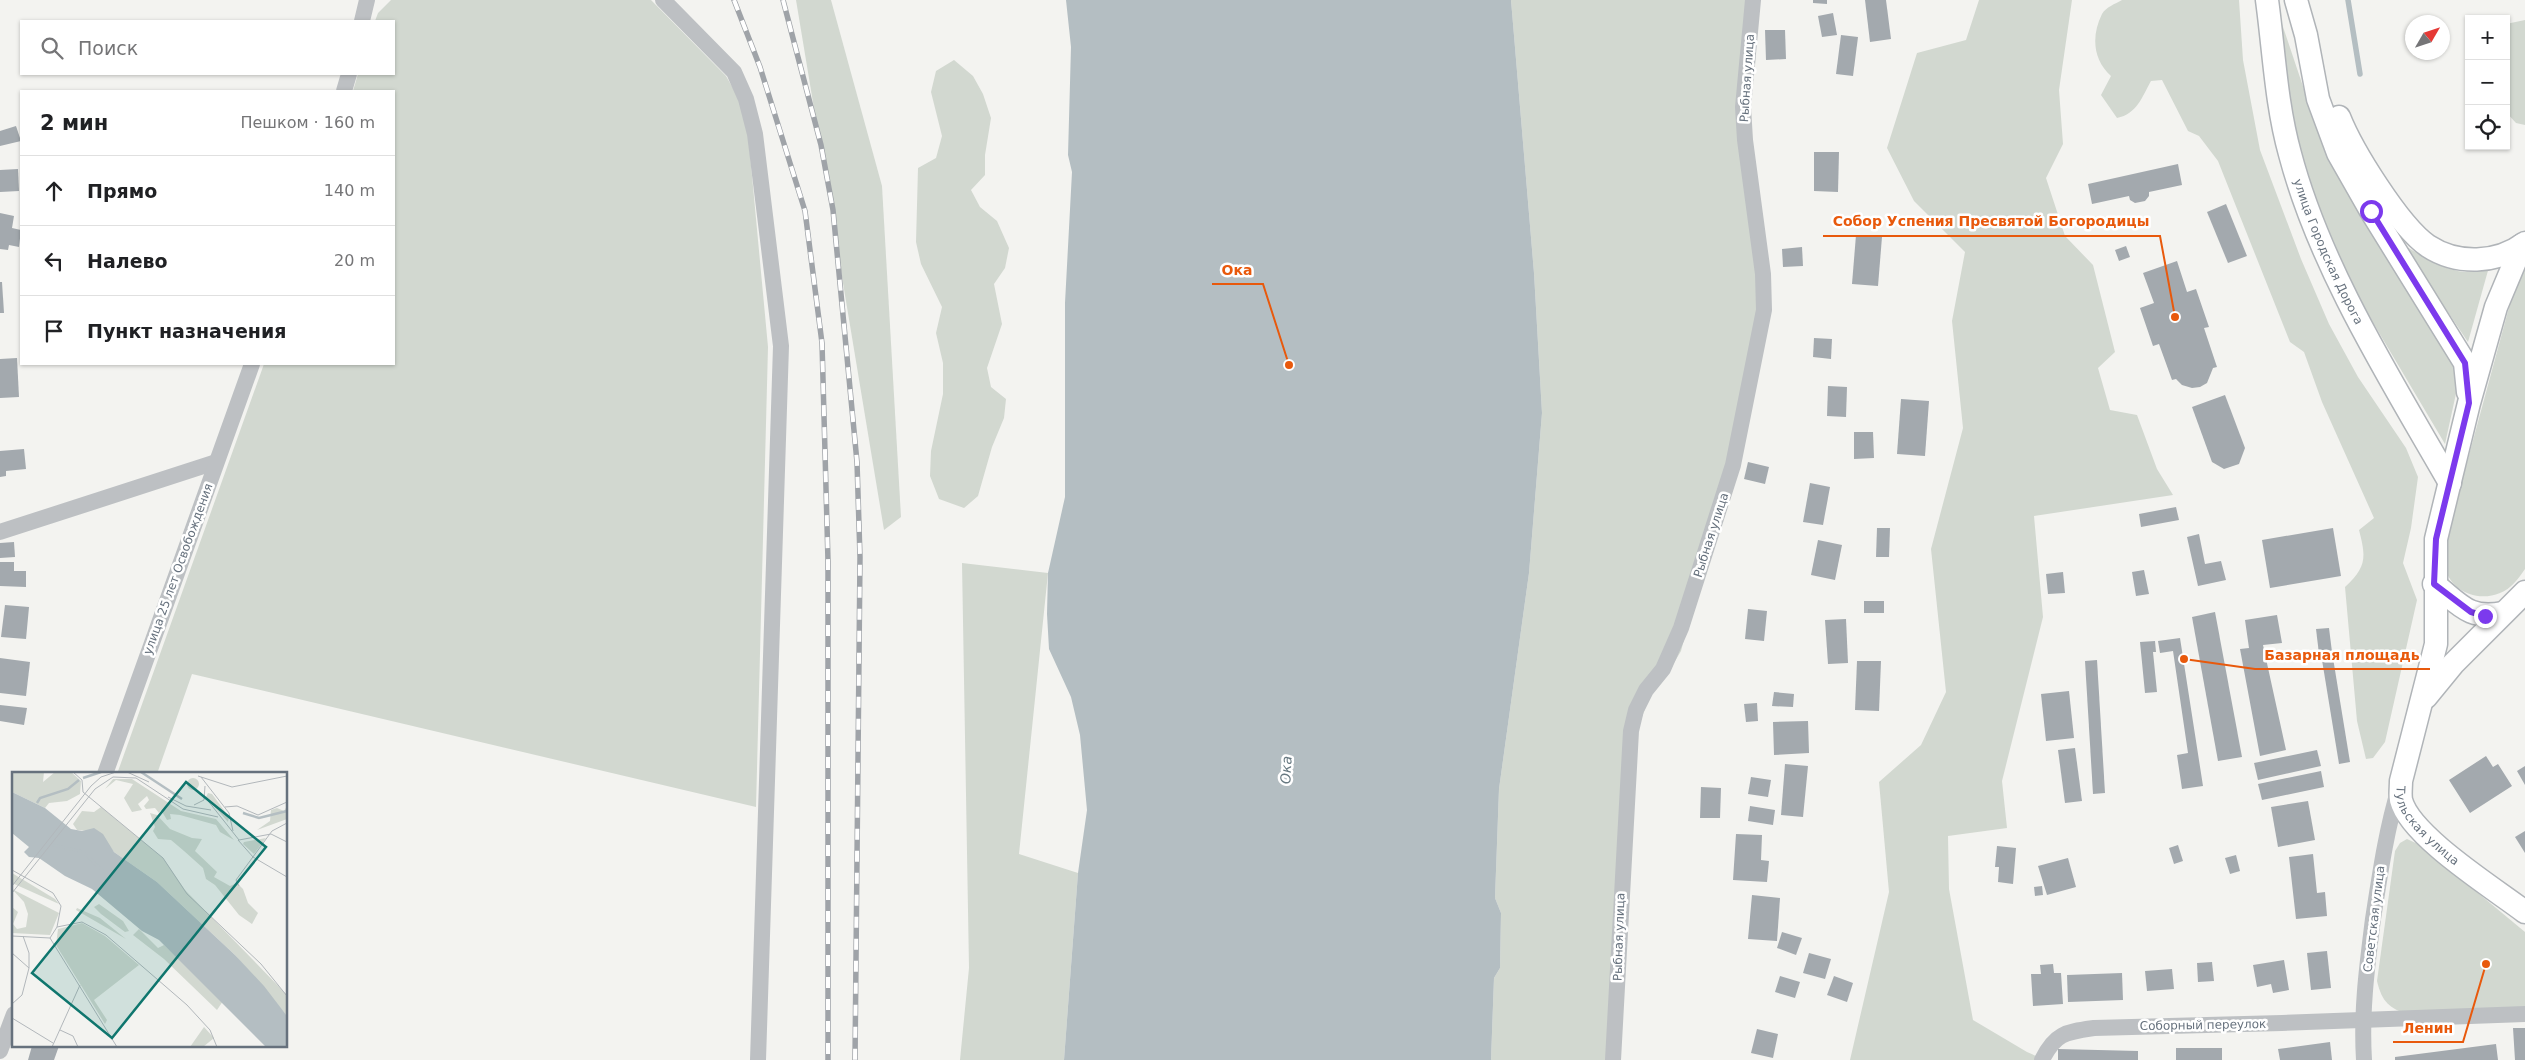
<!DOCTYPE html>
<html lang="ru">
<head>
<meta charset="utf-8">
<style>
	body { margin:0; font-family:"DejaVu Sans",sans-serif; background:#f6f6f6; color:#202124 }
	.controls { position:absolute; right:15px; top:15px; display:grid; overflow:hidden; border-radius:0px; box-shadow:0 1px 4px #0004 }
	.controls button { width:45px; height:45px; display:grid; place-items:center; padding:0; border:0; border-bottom:1px solid #e0e0e0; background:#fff; color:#202124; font:25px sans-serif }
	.compass { position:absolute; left:2405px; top:15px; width:45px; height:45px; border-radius:50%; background:#fff; box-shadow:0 1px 4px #0004; rotate:51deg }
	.stop { position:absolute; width:15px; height:15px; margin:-11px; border:4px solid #7c3aed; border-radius:50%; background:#fff }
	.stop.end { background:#7c3aed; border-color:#fff; box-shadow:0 1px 5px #0008 }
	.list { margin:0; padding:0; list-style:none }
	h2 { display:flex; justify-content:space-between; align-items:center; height:65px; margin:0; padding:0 20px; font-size:21px }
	h2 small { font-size:16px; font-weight:400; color:#757577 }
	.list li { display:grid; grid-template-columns:32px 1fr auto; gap:15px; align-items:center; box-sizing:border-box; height:70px; padding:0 20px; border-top:1px solid #e0e0e0 }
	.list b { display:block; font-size:19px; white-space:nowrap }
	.list em { font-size:16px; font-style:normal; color:#757577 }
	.icon { flex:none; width:28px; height:28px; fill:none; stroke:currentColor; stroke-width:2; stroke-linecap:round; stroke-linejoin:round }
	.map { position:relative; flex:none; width:2525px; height:1060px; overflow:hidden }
	.search { position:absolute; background:#fff; box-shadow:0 1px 4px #0004; left:20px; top:20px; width:375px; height:55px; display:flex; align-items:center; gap:12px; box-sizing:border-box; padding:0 18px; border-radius:0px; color:#757577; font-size:19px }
	.panel { position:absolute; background:#fff; box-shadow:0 1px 4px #0004; left:20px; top:90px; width:375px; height:275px; border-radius:0px }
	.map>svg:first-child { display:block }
	.green { fill:#d2d8d0 }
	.water { fill:#b4bec2 }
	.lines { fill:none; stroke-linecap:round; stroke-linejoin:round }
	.stream { stroke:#b4bec2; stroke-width:5.5 }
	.building { fill:#a3a9ae }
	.secondary-casing { stroke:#b0b4b8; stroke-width:25 }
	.street { stroke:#bdc0c3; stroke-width:16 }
	.secondary { stroke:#fff; stroke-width:22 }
	.rail-casing { stroke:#9fa3a8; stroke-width:5.5 }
	.rail { stroke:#fff; stroke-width:4; stroke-dasharray:11; stroke-linecap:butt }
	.route { stroke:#7c3aed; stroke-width:6 }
	.labels { text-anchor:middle; stroke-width:5; stroke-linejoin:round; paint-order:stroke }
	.street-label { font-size:12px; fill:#66717d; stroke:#fff }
	.water-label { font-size:14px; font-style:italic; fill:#677981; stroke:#fff }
	.inset-river { fill:none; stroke:#b4bec2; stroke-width:2.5 }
	.inset-road { fill:none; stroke:#b2b7bb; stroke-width:1 }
	.view { fill:#0f766e; fill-opacity:0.15; stroke:#0f766e; stroke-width:2.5 }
	.inset-edge { fill:none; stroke:#66717d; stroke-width:2.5 }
	.leader { fill:none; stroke:#e8590c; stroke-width:2 }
	.callout-dot { fill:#e8590c; stroke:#fff; stroke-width:2 }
	.callout-label { font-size:14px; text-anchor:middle; font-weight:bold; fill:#e8590c; stroke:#fff; stroke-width:5; stroke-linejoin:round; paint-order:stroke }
</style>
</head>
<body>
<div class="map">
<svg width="2525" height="1060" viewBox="0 0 2525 1060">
	<rect width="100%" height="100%" fill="#f3f3f0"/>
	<g class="green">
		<polygon points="391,0 651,0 726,76 742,104 748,133 768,347 756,807 192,674 157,774 117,774 264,364 394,364 394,91 353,91 358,74 394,74 394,21 375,21 378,13"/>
		<polygon points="796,0 831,0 882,186 901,517 884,530"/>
		<polygon points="1511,0 1758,0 1755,66 1749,102 1751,137 1771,310 1681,651 1668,673 1651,692 1637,731 1619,1060 1491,1060 1494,978 1500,968 1501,913 1495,898 1499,789 1529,573 1542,413 1534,273"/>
		<polygon points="1979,0 2072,0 2059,90 2063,144 2046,178 2065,236 2093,265 2115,352 2098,368 2110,410 2137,415 2157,469 2173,495 2034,516 2043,617 2002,781 2007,828 1948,836 1949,889 1973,1020 2027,1052 2045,1060 1850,1060 1889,892 1879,782 1921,745 1946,692 1931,549 1963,428 1952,321 1965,252 1914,201 1887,148 1917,53 1966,40"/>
		<path d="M2122,0H2239L2243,60L2260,150L2301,259L2329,324L2358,377L2406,448L2418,477L2411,528L2403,563L2417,600L2385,742L2373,758L2366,759L2357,721L2345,587C2367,567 2366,557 2359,530L2374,518L2322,402L2304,352L2290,342L2218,161L2199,136L2188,131L2162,80L2151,81C2142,97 2137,114 2117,118L2101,95L2111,76C2093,60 2091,36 2102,14C2106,7 2115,4 2122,0Z"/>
		<polygon points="2280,18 2321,140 2336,172 2454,363 2457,389 2445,444 2362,304 2323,225 2309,187 2289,105"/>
		<polygon points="2525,20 2525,125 2516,123 2506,112 2506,24"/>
		<polygon points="954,60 973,76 983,94 991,118 985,155 985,175 971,190 980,207 997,221 1009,248 1005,268 994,284 1002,324 987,368 991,387 1006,399 1004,418 992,447 978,496 964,508 939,499 930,476 931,451 943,394 943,363 936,333 942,307 921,264 916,242 918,168 936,158 942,136 931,92 936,71"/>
		<path d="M2402,244C2421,255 2442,270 2465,272C2472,272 2482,269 2489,267L2468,342Z"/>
		<path d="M2525,261V569C2518,579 2511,589 2500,593C2476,603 2448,590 2444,563C2443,556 2446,547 2446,540L2520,267Z"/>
		<polygon points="962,563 1048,573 1019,854 1078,873 1064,1060 960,1060 969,968"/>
		<path d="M2407,839L2420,845L2525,932V1008L2409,1015C2389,1008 2382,1002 2377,981L2395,851L2400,843Z"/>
	</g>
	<polygon class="water" points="1066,0 1511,0 1534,273 1542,413 1529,573 1499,789 1495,898 1501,913 1500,968 1494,978 1491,1060 1064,1060 1078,873 1087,810 1080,735 1071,697 1049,649 1047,614 1048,573 1065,497 1065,303 1072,172 1068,155 1071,47"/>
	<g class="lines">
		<polyline class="stream" points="2348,0 2360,74"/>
	</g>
	<g class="building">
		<polygon points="1813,0 1827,0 1827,4 1813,3"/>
		<polygon points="1865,0 1886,0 1891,39 1870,42"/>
		<polygon points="1833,13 1837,35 1822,37 1818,16"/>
		<polygon points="1765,30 1785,30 1786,59 1766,60"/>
		<polygon points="1841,35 1858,37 1853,76 1836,74"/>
		<polygon points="16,126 21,141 0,146 0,131"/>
		<polygon points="1814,152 1839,152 1838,192 1814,191"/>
		<polygon points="2178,164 2182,185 2149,192 2149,196 2145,201 2135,203 2130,200 2129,196 2092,204 2088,184"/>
		<polygon points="18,169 19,191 0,192 0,170"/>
		<polygon points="2226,204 2247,256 2228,263 2207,212"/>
		<polygon points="0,213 14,216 12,228 21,230 19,247 9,245 8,250 0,249"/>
		<polygon points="1856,235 1882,237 1878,286 1852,284"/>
		<polygon points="2126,246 2130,257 2119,261 2115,250"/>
		<polygon points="1802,247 1803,266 1783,267 1782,249"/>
		<polygon points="2177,261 2187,292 2196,289 2209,327 2204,328 2217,367 2213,368 2207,383 2200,387 2192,388 2182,385 2176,379 2172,380 2159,344 2153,346 2140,308 2154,303 2143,273"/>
		<polygon points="0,282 2,282 4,313 0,313"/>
		<polygon points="1814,338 1832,339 1831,359 1813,357"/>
		<polygon points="17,358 19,397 0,398 0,359"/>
		<polygon points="1828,386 1847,387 1846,417 1827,416"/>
		<polygon points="2225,395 2245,448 2239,464 2224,469 2212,462 2192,407"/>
		<polygon points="1901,399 1929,401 1925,456 1897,454"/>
		<polygon points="1854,432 1873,432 1874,458 1854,459"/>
		<polygon points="24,449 26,469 6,471 6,476 0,477 0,451"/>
		<polygon points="1748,462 1769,467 1765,484 1744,479"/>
		<polygon points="1810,483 1830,487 1823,525 1803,522"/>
		<polygon points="2176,507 2179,520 2141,527 2139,514"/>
		<polygon points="1877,528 1890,528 1889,557 1876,557"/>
		<polygon points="2333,528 2341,576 2270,588 2262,540"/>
		<polygon points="2199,534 2205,564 2221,561 2226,580 2198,586 2187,537"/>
		<polygon points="1818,540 1842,545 1835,580 1811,575"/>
		<polygon points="14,542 15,557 0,558 0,543"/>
		<polygon points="0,562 14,562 14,571 26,571 26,587 0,586"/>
		<polygon points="2144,570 2149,594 2136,596 2132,572"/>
		<polygon points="2063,572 2065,593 2048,594 2046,574"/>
		<rect x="1864" y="601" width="20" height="12"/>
		<polygon points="5,605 29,607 26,639 1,637"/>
		<polygon points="1748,609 1767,611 1764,641 1745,639"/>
		<polygon points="2215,612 2242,757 2218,761 2192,617"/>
		<polygon points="2277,615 2282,643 2263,645 2286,750 2260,756 2240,649 2249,648 2245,620"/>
		<polygon points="1846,619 1848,663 1828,664 1825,620"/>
		<polygon points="2329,628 2332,652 2319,654 2316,629"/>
		<polygon points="2180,638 2203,786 2182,789 2177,755 2188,753 2173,651 2160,653 2158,641"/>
		<polygon points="2155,641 2156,652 2153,652 2157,692 2145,693 2140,642"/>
		<polygon points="0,658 30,662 26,696 0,693"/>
		<polygon points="2333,658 2350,762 2339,764 2322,660"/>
		<polygon points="2097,660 2105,793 2093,794 2085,661"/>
		<polygon points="1857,661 1881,661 1879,711 1855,710"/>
		<polygon points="2069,691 2074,738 2046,741 2041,694"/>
		<polygon points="1774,692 1794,694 1793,707 1772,706"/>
		<polygon points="1757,703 1758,721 1746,722 1744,704"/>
		<polygon points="0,705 27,708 24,725 0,721"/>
		<polygon points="1808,721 1809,753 1774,755 1773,722"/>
		<polygon points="2075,748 2082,801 2065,803 2058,750"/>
		<polygon points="2317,750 2321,766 2258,780 2254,763"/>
		<polygon points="2486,756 2493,767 2498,764 2512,786 2470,813 2449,780"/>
		<polygon points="1785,764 1808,766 1803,817 1781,815"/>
		<polygon points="2525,766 2525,785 2517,771"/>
		<polygon points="2321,771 2324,787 2262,800 2258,784"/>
		<polygon points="1751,777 1771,780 1768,797 1748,794"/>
		<polygon points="1701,787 1721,788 1720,818 1700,818"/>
		<polygon points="2308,801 2315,840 2278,847 2271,807"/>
		<polygon points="1750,806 1775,810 1773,825 1748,821"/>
		<polygon points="2525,831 2525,853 2515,837"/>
		<polygon points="1736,834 1762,835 1761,860 1769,861 1767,882 1733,880"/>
		<polygon points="2178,845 2183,861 2174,864 2169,848"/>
		<polygon points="1997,846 2016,848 2013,884 1998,882 1999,867 1995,867"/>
		<polygon points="2313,854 2317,893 2325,892 2327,916 2296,919 2289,857"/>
		<polygon points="2236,855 2240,871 2230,874 2225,858"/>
		<polygon points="2068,858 2076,887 2047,895 2038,866"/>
		<polygon points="2042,886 2043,895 2035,896 2034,887"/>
		<polygon points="1752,895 1780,898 1777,941 1748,939"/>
		<polygon points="1782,932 1802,938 1796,955 1777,948"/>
		<polygon points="2327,951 2331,988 2311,990 2307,953"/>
		<polygon points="1809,953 1831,959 1825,979 1803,973"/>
		<polygon points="2284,960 2289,990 2273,993 2271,984 2257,987 2253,965"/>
		<polygon points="2212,962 2214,981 2198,982 2197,963"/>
		<polygon points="2053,964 2054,973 2061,973 2063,1004 2033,1006 2031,974 2041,974 2040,965"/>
		<polygon points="2172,969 2174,989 2147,991 2145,971"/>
		<polygon points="2122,973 2123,1000 2068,1002 2067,975"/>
		<polygon points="1780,976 1800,982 1795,998 1775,992"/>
		<polygon points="1834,976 1853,983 1847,1002 1827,995"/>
		<polygon points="2513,1028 2525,1028 2525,1060 2515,1060"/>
		<polygon points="1757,1029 1778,1034 1773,1058 1751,1053"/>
		<polygon points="2330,1042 2332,1060 2280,1060 2278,1049"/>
		<polygon points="2496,1044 2498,1060 2395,1060 2395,1057"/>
		<polygon points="32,1046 59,1046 54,1060 28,1060"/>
		<rect x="2176" y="1048" width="46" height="12"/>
		<polygon points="2058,1049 2138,1051 2138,1060 2058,1060"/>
	</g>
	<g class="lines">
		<defs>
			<g id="secondary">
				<path id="s1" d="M2267,0C2274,51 2276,104 2290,154C2320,268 2391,380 2450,483"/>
				<polyline points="2296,0 2306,35 2318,99 2338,153 2371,211 2465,363 2468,392"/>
				<path d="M2339,117C2352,150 2399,226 2428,246C2457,265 2497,264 2525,243"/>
				<path id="s2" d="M2522,245L2496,307L2469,403L2436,539V644L2401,781C2401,787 2400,794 2401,800C2410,836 2495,889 2525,912"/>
				<path d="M2434,584C2460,604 2468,620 2503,613"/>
				<polyline points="2426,697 2453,664 2525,592"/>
			</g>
		</defs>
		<use href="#secondary" class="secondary-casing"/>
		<g class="street">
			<polyline points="663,0 734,72 746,99 755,134 781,346 758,1060"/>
			<polyline points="362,21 367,0"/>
			<polyline points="344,91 349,74"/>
			<polyline points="0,532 216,462"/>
			<polyline points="105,774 252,364"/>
			<polyline points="0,1051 14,1014"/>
			<polyline points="1613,1060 1631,731 1636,710 1646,690 1663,669 1681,628 1733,465 1764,310 1763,274 1745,140 1743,107 1753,0"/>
			<path d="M2042,1060C2055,1033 2066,1032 2094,1028L2282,1023L2525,1014"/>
			<path d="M2364,1060C2361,1011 2367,967 2373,919C2380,874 2386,831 2399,788"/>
		</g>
		<use href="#secondary" class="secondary"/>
		<defs>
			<g id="rail">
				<polyline points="734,0 760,67 805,211 822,343 828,561 828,1060"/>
				<polyline points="783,0 821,145 833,210 857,462 860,557 855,1060"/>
			</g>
		</defs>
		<use href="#rail" class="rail-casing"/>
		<use href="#rail" class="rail"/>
	</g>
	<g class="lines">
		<polyline class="route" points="2371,211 2465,363 2469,403 2436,539 2434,584 2471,612 2485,616"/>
	</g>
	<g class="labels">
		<g class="street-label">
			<text transform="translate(1747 78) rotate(-86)" y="4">Рыбная улица</text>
			<text dy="4" stroke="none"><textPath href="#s1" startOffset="261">улица Городская Дорога</textPath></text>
			<text transform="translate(1711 535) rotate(-72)" y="4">Рыбная улица</text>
			<text transform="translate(178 569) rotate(-70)" y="4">улица 25 лет Освобождения</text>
			<text dy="4" stroke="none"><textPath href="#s2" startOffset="608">Тульская улица</textPath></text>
			<text transform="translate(2374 919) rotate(-83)" y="4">Советская улица</text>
			<text transform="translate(1619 937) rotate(-88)" y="4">Рыбная улица</text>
			<text transform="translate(2203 1025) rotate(-1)" y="4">Соборный переулок</text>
		</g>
		<g class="water-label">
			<text transform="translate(1286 770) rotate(-87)" y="5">Ока</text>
		</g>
	</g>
	<g transform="translate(12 772)">
		<rect width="275" height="275" fill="#f3f3f0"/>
		<path d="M0,0H32L31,10L43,0H59L69,9L68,22L55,29L37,31L33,36L0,20ZM175 12a6 6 0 1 1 12 0a6 6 0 1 1-12 0ZM101,7H120L169,39L204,47L222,68L208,60L204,53L168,43L158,42L159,47L155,48L149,38L147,41L143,36L134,37L132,34L137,28L135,24L126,32L130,38L120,40L112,26L121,12L104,8L93,17ZM196,21L200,22L217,45L216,50L194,25ZM275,34V47L245,58L258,49L259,38L265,36L272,39ZM89,35L151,86L173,118L275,223V244L223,183L145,110L102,80L86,60L65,58L61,52L70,39L82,40ZM138,41L145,43L158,57L180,66L190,67L183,79L205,100L202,105L218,114L225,111L231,117L236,131L246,141L240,152L227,143L203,113L194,107L191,96L172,79L159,68L146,67L141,59L143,55ZM254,66L242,82L231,72L232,70ZM0,101L43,127L47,132L0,111ZM0,117L47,141L38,163L0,161V135L6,140L1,152L5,157L14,155L16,142L12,130ZM87,132L111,149L117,159L113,160L89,142L82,135ZM65,136L88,146L114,167L64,138ZM70,151L93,164L127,193L82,228L95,248L93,252L44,173L46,157ZM127,157L146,176L152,173L211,229L205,238L152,187L121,163ZM192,255L202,266L191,275H178Z" fill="#d2d8d0"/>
		<path d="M0,20L33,36L59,57L70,59L82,56L91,62L102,80L145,110L223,183L252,214L275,244V275H254L147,168L130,159L80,117L53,104L27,86L17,85L12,80L17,75L0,61Z" fill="#b4bec2"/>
		<path class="inset-river" d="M129,0L170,27M71,6L89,0M25,31L28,26L56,17L67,8M231,41L247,46L275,39M41,73L71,80L92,100"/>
		<path class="inset-road" d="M61,0L70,8L71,20L151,86L175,122L249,192L275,224M115,0L137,10M186,4L220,15L275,4M189,5L217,41L221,59M156,25L174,34L199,38M193,25L227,68L259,62L275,70M182,33L192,28L193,14M213,35L225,34L246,43L275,30M226,68L241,85L275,105M0,98L41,121L49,134L45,155L38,166L0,164M0,114L79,14L89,5L104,0M227,114L224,108L260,59L275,51M0,121L83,17L101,5L124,6L171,37L206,45M45,155L70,150L94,163L175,233L198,258L205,275M38,166L105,275M0,181L17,196M0,232L10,223L17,196V181L11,164M0,246L41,271M48,258L61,264L66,275M40,275L68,213"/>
		<path class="view" d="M174,10L254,75L100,266L20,201Z"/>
		<rect width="275" height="275" class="inset-edge"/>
	</g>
	<path class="leader" d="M2175 317L2160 236H1823M1289 365L1263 284H1212M2184 659L2255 669H2430M2486 964L2463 1042H2393"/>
	<g class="callout-dot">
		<circle cx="2175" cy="317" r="5"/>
		<circle cx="1289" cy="365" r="5"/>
		<circle cx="2184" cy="659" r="5"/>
		<circle cx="2486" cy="964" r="5"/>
	</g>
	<g class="callout-label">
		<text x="1991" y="226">Собор Успения Пресвятой Богородицы</text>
		<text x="1237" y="275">Ока</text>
		<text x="2342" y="660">Базарная площадь</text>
		<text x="2428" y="1033">Ленин</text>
	</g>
</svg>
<div class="controls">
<button>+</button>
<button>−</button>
<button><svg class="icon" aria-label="locate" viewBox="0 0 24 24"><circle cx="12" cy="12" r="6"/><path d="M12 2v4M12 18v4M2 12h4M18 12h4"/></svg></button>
</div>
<svg class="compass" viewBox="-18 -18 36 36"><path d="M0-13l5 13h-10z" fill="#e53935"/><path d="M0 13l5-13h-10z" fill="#757577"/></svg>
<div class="stop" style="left:2371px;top:211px"></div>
<div class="stop end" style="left:2485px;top:616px"></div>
<div class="search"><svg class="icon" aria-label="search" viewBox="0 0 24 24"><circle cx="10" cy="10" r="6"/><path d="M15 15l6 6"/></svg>Поиск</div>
<section class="panel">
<h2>2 мин<small>Пешком · 160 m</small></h2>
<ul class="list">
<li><svg class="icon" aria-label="ahead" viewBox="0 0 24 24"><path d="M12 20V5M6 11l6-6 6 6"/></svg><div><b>Прямо</b></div><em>140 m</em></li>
<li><svg class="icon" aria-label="left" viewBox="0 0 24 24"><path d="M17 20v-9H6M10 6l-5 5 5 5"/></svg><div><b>Налево</b></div><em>20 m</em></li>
<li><svg class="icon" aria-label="arrive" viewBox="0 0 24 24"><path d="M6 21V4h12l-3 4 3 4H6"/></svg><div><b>Пункт назначения</b></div></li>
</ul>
</section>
</div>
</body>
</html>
